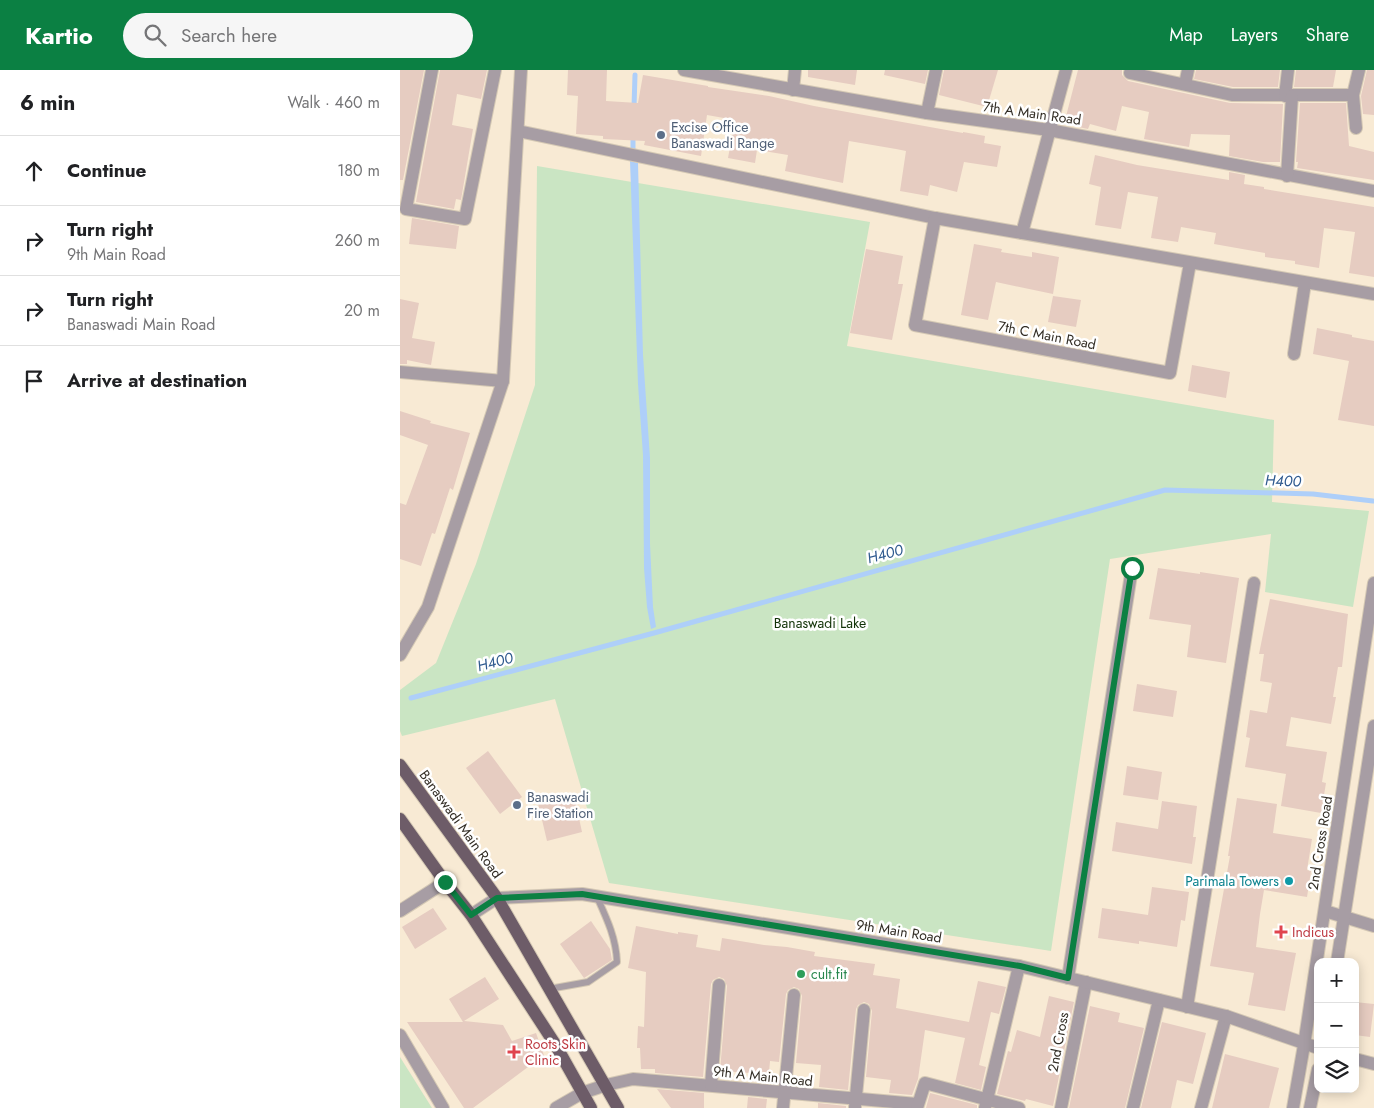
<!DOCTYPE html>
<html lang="en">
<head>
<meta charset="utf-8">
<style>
	body { margin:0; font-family:Jost,sans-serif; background:#f6f6f6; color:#202124 }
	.controls { position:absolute; right:15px; bottom:15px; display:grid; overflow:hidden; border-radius:10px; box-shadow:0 2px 12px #0003 }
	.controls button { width:45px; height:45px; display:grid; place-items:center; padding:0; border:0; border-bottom:1px solid #e0e0e0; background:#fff; color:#202124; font:25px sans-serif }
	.stop { position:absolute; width:15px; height:15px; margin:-11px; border:4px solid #0b8043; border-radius:50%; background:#fff }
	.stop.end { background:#0b8043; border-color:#fff; box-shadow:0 1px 5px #0008 }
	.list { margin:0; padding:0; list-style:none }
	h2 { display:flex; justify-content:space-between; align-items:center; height:65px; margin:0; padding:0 20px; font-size:21px }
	h2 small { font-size:16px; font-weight:400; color:#757577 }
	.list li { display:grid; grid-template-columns:32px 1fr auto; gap:15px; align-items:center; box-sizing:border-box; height:70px; padding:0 20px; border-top:1px solid #e0e0e0 }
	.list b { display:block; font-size:19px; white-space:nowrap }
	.list p { margin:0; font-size:16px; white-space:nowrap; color:#757577 }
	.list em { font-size:16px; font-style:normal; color:#757577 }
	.icon { flex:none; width:28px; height:28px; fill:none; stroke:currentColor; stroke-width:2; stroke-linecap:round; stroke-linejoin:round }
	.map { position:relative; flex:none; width:974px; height:1038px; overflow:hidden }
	header { display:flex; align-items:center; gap:30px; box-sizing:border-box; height:70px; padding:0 25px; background:#0b8043; color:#fff }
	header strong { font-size:24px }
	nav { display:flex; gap:28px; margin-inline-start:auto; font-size:18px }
	.search { width:350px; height:45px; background:#f6f6f6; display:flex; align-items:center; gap:12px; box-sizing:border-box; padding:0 18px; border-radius:28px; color:#757577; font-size:19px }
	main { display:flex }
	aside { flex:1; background:#fff }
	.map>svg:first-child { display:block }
	.green { fill:#cae5c3 }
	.water { fill:#aecff9 }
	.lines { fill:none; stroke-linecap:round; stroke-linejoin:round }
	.stream { stroke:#aecff9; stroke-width:5 }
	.building { fill:#e6ccc1 }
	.service-casing { stroke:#d4c8b4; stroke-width:8 }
	.minor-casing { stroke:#d4c8b4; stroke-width:14 }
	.tertiary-casing { stroke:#d4c8b4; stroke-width:14 }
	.primary-casing { stroke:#d4c8b4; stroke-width:14 }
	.service { stroke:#a79da4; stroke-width:6 }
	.minor { stroke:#a79da4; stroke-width:12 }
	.tertiary { stroke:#a79da4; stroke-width:12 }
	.primary { stroke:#6d5c68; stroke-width:12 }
	.route { stroke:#0b8043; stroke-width:6 }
	.service-dot { fill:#5c6f8a; stroke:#fff; stroke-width:2 }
	.culture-dot { fill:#0f9aa8; stroke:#fff; stroke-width:2 }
	.health-dot { fill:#e0444e; stroke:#fff; stroke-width:2 }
	.leisure-dot { fill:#2e9e5b; stroke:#fff; stroke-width:2 }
	.labels { text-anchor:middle; stroke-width:5; stroke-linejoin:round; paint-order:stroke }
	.street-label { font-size:14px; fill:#322d25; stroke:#fff }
	.service-label { font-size:14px; fill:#4e5e75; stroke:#fff; text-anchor:start }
	.park-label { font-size:14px; fill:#113207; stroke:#fff }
	.culture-label { font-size:14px; fill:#0d838f; stroke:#fff; text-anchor:end }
	.health-label { font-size:14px; fill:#be3a42; stroke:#fff; text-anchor:start }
	.leisure-label { font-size:14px; fill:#27864d; stroke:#fff; text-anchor:start }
	.water-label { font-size:15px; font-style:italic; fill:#2e598e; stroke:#fff }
</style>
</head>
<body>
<header>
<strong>Kartio</strong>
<div class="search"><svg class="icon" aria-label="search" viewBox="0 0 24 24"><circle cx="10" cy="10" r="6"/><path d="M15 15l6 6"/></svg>Search here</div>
<nav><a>Map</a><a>Layers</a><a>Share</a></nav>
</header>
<main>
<aside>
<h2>6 min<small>Walk · 460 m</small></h2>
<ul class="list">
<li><svg class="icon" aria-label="ahead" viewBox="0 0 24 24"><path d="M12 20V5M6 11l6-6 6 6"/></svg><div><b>Continue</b></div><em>180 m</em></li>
<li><svg class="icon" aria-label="right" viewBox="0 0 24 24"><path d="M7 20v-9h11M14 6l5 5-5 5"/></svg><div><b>Turn right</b><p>9th Main Road</p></div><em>260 m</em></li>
<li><svg class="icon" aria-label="right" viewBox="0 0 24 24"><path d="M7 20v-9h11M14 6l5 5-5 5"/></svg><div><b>Turn right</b><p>Banaswadi Main Road</p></div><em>20 m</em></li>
<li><svg class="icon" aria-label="arrive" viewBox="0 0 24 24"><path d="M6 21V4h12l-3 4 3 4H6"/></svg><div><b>Arrive at destination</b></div></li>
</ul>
</aside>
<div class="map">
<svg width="974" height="1038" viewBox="0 0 974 1038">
	<rect width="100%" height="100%" fill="#f8ead4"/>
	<g class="green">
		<polygon points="137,96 470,152 447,276 874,350 872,432 969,441 953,537 865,522 871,464 710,489 651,881 209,813 155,629 2,666 0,661 0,620 36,593 76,494 135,315"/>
		<polygon points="0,987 32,1038 0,1038"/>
	</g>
	<polygon class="water" points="230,91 238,93 243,285 250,388 250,474 253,537 256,557 251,559 247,537 244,498 243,385 238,314"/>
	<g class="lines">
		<g class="stream">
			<polyline points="234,37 235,5"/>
			<polyline points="233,85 233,66"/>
			<polyline points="11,628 254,563 765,420 913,424 973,431"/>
		</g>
	</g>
	<g class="building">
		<polygon points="0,0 24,0 3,110 0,110"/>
		<polygon points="40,0 87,0 81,29 57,24 52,55 73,59 61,130 56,129 54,139 16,132"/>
		<polygon points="168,0 207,0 206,31 238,33 243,5 308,16 308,17 369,26 414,36 563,63 563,62 585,66 584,73 601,76 597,97 564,92 557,122 530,115 528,126 500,121 506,81 496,79 449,71 443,113 385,101 388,85 357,80 355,93 328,88 335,50 307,45 301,86 244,75 245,71 203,69 203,66 176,64 178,26 167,25"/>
		<polygon points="408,0 457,0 455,15 408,7"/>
		<polygon points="485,0 528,0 525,14 484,5"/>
		<polygon points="544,0 598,0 587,37 539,25"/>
		<polygon points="678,0 722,0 722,5 728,11 830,33 883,34 880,92 863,92 829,86 830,65 791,64 789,77 744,69 749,42 722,36 716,61 690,54 688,59 664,54"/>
		<polygon points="796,0 880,0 878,17 833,17 794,9"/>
		<polygon points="896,0 936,0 933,17 894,17"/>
		<polygon points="967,0 974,0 974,45 963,44 961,26"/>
		<polygon points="900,33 946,33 949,76 974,82 974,110 897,98 898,92 896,92"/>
		<polygon points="695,85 737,95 829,110 829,102 845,105 844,114 864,117 864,119 974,137 974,207 949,203 955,162 924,158 919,198 895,194 895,191 865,187 865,183 814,174 816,163 781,157 778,172 751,168 758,127 728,122 721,159 695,155 701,117 689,114"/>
		<polygon points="12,148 59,156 56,179 9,174"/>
		<polygon points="574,174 602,179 601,182 632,187 632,182 659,187 653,224 596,212 588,250 561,245"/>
		<polygon points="466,179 503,186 498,214 503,214 492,270 450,263"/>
		<polygon points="653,226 681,230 676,257 648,252"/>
		<polygon points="0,229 19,233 12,268 35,272 31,295 7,290 7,294 0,294"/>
		<polygon points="917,258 952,265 952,267 974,271 974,356 938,350 949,291 913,284"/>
		<polygon points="792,295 830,302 826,328 788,321"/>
		<polygon points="0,341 31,351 30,353 70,363 53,420 50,418 35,464 32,463 21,496 0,489 0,433 6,435 28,375 0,365"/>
		<polygon points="758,498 800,504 800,502 839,508 826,593 787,587 791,555 749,549"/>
		<polygon points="870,529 948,544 942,597 938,597 933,627 936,627 931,654 891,647 886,676 927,682 922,712 926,713 921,743 881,736 886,704 845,697 850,668 846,667 850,640 867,643 872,613 860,611 864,584 859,584"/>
		<polygon points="737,614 777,621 773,647 733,641"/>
		<polygon points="88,681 122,727 100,744 66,698"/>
		<polygon points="727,696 762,702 758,730 723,725"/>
		<polygon points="174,725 182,762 147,771 138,733"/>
		<polygon points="837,728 877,734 873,763 912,769 907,800 911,801 907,827 864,820 860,844 856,877 896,883 885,941 848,935 854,903 810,896 830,786 828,786"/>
		<polygon points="762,731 797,736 793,767 796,767 792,794 712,781 716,752 758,759"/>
		<polygon points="752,817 789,822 785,851 781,850 777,877 739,871 739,874 698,868 702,838 748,845"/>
		<polygon points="33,838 47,859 15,879 2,857"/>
		<polygon points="191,851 210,879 212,890 184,908 160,874"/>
		<polygon points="236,856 278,864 278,862 298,865 296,877 320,881 322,868 364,875 387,877 415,882 414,886 475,894 473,905 500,909 496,938 569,952 578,911 606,917 599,944 591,942 579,995 586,997 581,1020 555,1013 565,968 525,960 518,1009 512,1025 489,1023 491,1010 466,1007 472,941 469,934 464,932 458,935 456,939 448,1020 419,1017 421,995 396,993 402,926 399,919 394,917 388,920 386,924 379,992 370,991 368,1013 349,1011 350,1003 320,1001 327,916 324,909 319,907 313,910 311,914 303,1007 255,1003 255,999 241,999 240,978 237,978 238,956 244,957 246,902 228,898"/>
		<polygon points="85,907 99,929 64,951 103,955 112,971 136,963 145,988 136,991 73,1038 64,1038 7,952 63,952 49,929"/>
		<polygon points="649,926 674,932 653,1036 626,1029 625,1031 597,1024 608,981 611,982 617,960 640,967"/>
		<polygon points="955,932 974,934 970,967 955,965"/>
		<polygon points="690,936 720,943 718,952 744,958 725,1038 669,1038"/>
		<polygon points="762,952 806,963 793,1014 777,1010 771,1038 741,1038"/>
		<polygon points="825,984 879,998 869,1038 812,1038"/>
		<polygon points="257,1019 304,1023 304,1038 271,1038"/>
		<polygon points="530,1023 577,1035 577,1038 526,1038"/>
		<polygon points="348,1027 367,1029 366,1038 347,1038"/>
		<polygon points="418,1033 446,1036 446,1038 418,1038"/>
	</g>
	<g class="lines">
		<defs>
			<path id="service" d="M149,919L188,912L217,892C216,868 207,849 197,827"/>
			<g id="minor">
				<polyline points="32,0 6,139 65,149 95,0"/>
				<polyline points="284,0 527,43 649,60 974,121"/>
				<polyline points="731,0 730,3 832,25 953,25"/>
				<polyline points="785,14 788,0"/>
				<polyline points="393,20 395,0"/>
				<polyline points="885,26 888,0"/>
				<polyline points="527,43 536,0"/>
				<polyline points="956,58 953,25 959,0"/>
				<polyline points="118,61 535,148 974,224"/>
				<polyline points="887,106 892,26"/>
				<polyline points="535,148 515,255 770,303 790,193"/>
				<polyline points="622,163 666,0"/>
				<polyline points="894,284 905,213"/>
				<polyline points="0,302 103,311"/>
				<polyline points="0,585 28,537 103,311 121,0"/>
				<polyline points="0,841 45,812"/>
				<polyline points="925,841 974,856"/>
				<polyline points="668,908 732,498"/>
				<polyline points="787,937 854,513"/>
				<polyline points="0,965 43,1038"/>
				<polyline points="206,1015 233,1009 517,1034"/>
				<polyline points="311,1015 319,915"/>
				<polyline points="455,1037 464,940"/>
				<polyline points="383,1038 394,925"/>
				<polyline points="517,1038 525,1013 619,1038"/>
				<polyline points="585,1038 619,896"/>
				<polyline points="661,1038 686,912"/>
				<polyline points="733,1038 759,930"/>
				<polyline points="801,1038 826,946"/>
			</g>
			<g id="tertiary">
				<polyline points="71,845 97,828 182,824 619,896 826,946 918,978"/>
				<polyline points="937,892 974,656"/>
				<polyline points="955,989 974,994"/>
				<polyline points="156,1038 182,1023 206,1015"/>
				<polyline points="893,1038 904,975 974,513"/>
				<polyline points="910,1038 918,999"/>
			</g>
			<g id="primary">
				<polyline points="0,695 97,828 218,1038"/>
				<polyline points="0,749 45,812 71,845 155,974 191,1038"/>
			</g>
		</defs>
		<use href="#service" class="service-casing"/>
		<use href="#minor" class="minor-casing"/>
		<use href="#tertiary" class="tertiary-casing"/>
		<use href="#primary" class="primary-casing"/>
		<use href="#service" class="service"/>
		<use href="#minor" class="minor"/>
		<use href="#tertiary" class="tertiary"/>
		<use href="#primary" class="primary"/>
	</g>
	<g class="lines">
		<polyline class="route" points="45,812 71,845 97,828 182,824 620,896 668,908 732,498"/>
	</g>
	<g class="service-dot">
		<circle cx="261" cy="65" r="5"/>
		<circle cx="117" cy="735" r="5"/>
	</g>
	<circle class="culture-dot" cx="889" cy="811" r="5"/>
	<g class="health-dot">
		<path d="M878.5 854.5h5v5h5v5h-5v5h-5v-5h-5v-5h5z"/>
		<path d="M111.5 974.5h5v5h5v5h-5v5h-5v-5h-5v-5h5z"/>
	</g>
	<circle class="leisure-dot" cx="401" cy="904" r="5"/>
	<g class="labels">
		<g class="street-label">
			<text transform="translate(632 43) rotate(8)" y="5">7th A Main Road</text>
			<text transform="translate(647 265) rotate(11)" y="5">7th C Main Road</text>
			<text transform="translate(61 754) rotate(54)" y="5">Banaswadi Main Road</text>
			<text transform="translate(920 773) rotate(-81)" y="5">2nd Cross Road</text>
			<text transform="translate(499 861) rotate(9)" y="5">9th Main Road</text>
			<text transform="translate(658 972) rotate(-79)" y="5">2nd Cross</text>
			<text transform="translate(363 1006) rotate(6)" y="5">9th A Main Road</text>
		</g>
		<g class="service-label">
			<text x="271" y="62">Excise Office<tspan x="271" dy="16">Banaswadi Range</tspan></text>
			<text x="127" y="732">Banaswadi<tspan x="127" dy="16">Fire Station</tspan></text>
		</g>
		<g class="park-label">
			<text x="420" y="558">Banaswadi Lake</text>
		</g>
		<g class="culture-label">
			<text x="879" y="816">Parimala Towers</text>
		</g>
		<g class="health-label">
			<text x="892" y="867">Indicus</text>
			<text x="125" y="979">Roots Skin<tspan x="125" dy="16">Clinic</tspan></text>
		</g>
		<g class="leisure-label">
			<text x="411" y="909">cult.fit</text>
		</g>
		<g class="water-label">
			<text transform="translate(883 411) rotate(2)" y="5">H400</text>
			<text transform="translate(485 484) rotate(-15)" y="5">H400</text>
			<text transform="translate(95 592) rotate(-15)" y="5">H400</text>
		</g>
	</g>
</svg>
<div class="controls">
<button>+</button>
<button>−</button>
<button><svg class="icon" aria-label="layers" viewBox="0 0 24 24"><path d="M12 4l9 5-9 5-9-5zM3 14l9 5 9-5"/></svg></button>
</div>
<div class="stop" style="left:732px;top:498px"></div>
<div class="stop end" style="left:45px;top:812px"></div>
</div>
</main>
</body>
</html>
